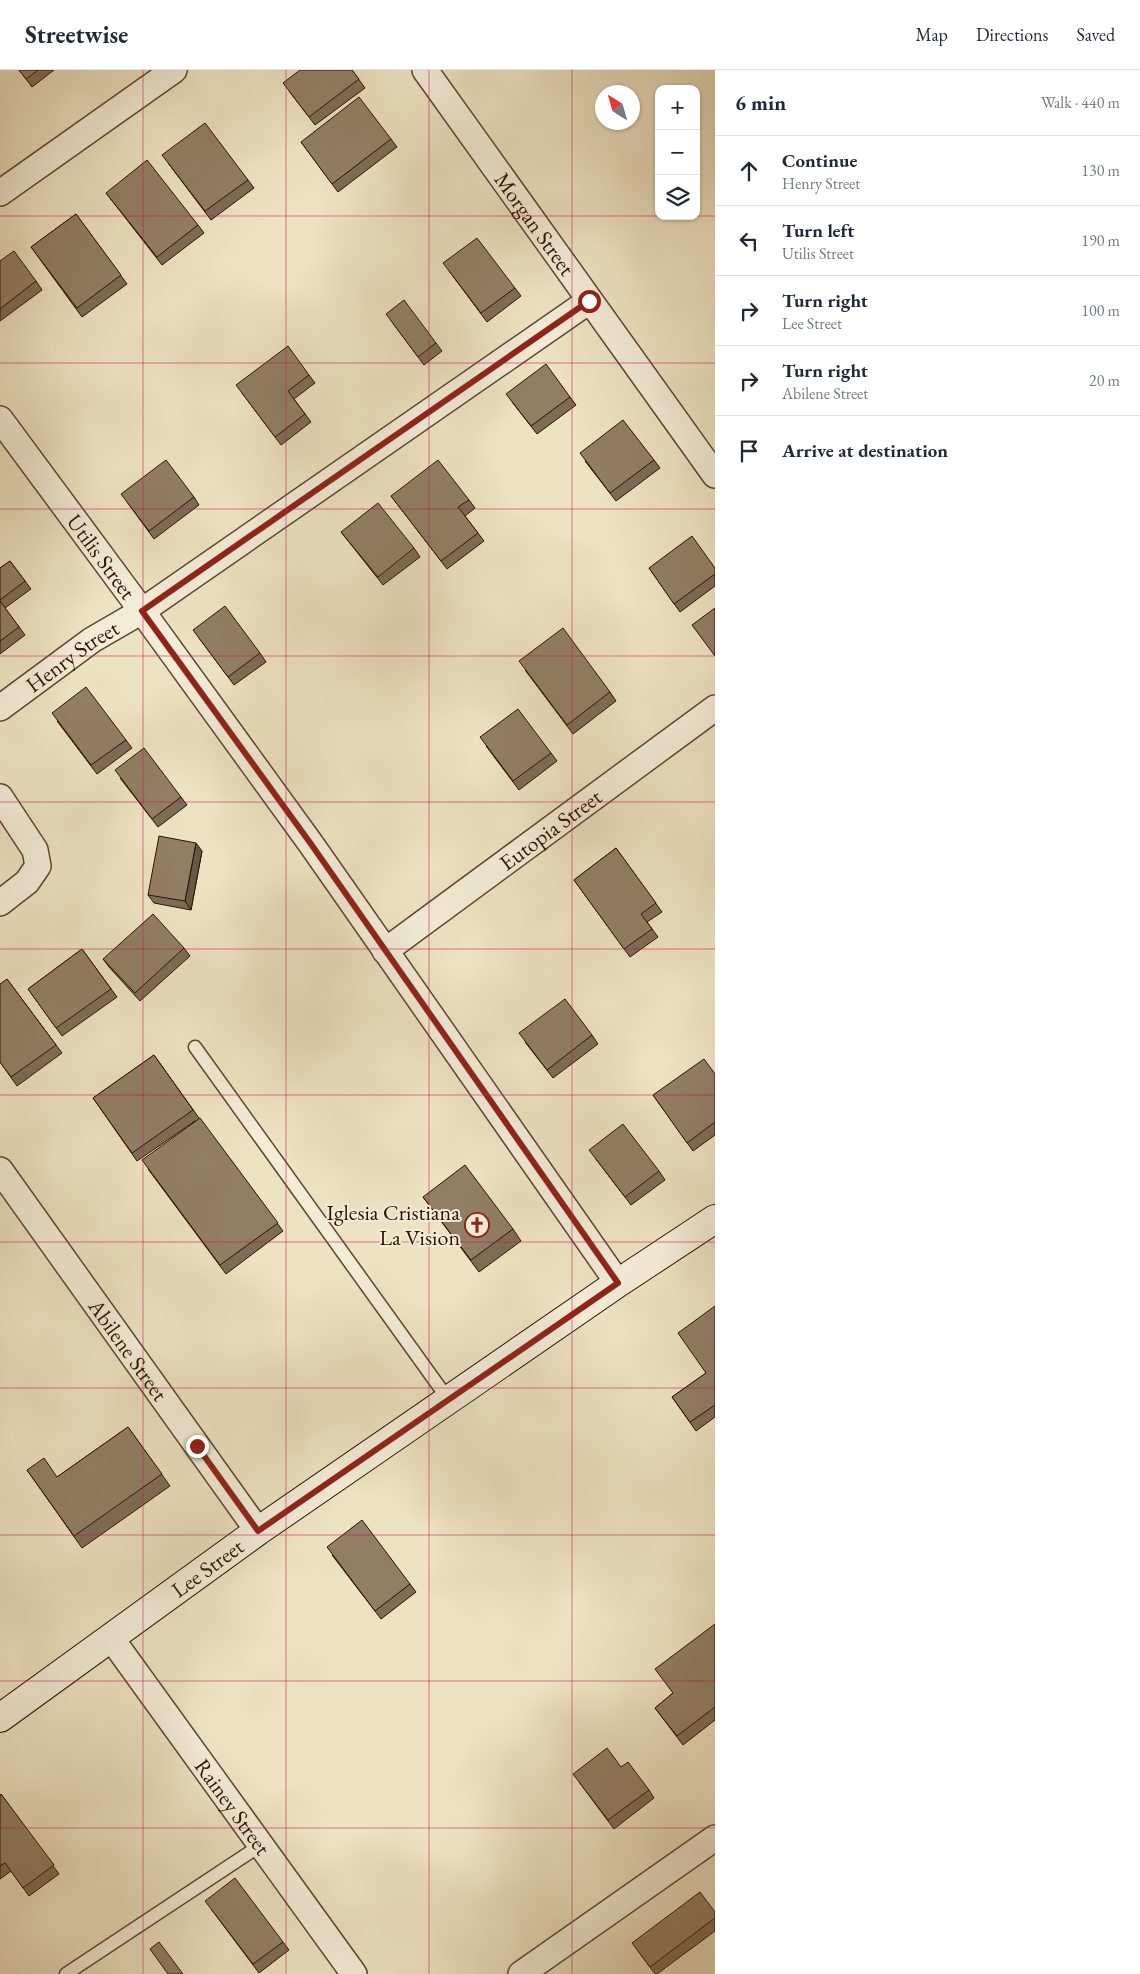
<!DOCTYPE html>
<html lang="en">
<head>
<meta charset="utf-8">
<style>
	body { margin:0; font-family:"EB Garamond",serif; background:#f2f2f3; color:#1f2937 }
	.controls { position:absolute; right:15px; top:15px; display:grid; overflow:hidden; border-radius:10px; box-shadow:0 1px 4px #0004 }
	.controls button { width:45px; height:45px; display:grid; place-items:center; padding:0; border:0; border-bottom:1px solid #e0e1e3; background:#fff; color:#1f2937; font:25px sans-serif }
	.compass { position:absolute; left:595px; top:15px; width:45px; height:45px; border-radius:50%; background:#fff; box-shadow:0 1px 4px #0004; rotate:323deg }
	.stop { position:absolute; width:15px; height:15px; margin:-11px; border:4px solid #8f2418; border-radius:50%; background:#fff }
	.stop.end { background:#8f2418; border-color:#fff; box-shadow:0 1px 5px #0008 }
	.list { margin:0; padding:0; list-style:none }
	h2 { display:flex; justify-content:space-between; align-items:center; height:65px; margin:0; padding:0 20px; font-size:21px }
	h2 small { font-size:16px; font-weight:400; color:#747a83 }
	.list li { display:grid; grid-template-columns:32px 1fr auto; gap:15px; align-items:center; box-sizing:border-box; height:70px; padding:0 20px; border-top:1px solid #e0e1e3 }
	.list b { display:block; font-size:19px; white-space:nowrap }
	.list p { margin:0; font-size:16px; white-space:nowrap; color:#747a83 }
	.list em { font-size:16px; font-style:normal; color:#747a83 }
	.icon { flex:none; width:28px; height:28px; fill:none; stroke:currentColor; stroke-width:2; stroke-linecap:round; stroke-linejoin:round }
	.map { position:relative; flex:none; width:715px; height:1904px; overflow:hidden }
	header { display:flex; align-items:center; gap:30px; box-sizing:border-box; height:70px; padding:0 25px; background:#fff; border-bottom:1px solid #e0e1e3 }
	header strong { font-size:24px }
	nav { display:flex; gap:28px; margin-inline-start:auto; font-size:18px }
	main { display:flex }
	aside { flex:1; background:#fff }
	.map>svg:first-child { display:block }
	.lines { fill:none; stroke-linecap:round; stroke-linejoin:round }
	.service-casing { stroke:#5e4530; stroke-width:15 }
	.minor-casing { stroke:#5e4530; stroke-width:28 }
	.secondary-casing { stroke:#2f1100; stroke-width:30 }
	.service { stroke:#f3ecd7; stroke-width:12 }
	.minor { stroke:#f3ecd7; stroke-width:25 }
	.secondary { stroke:#f3ecd7; stroke-width:28 }
	.wall { fill:#7e6c57; stroke:#2f1100 }
	.shaded-wall { fill:#665847; stroke:#2f1100 }
	.building { fill:#927e65; stroke:#2f1100 }
	.route { stroke:#8f2418; stroke-width:6 }
	.grid { fill:none; stroke:#c2185b; stroke-width:1; stroke-opacity:0.55 }
	.labels { text-anchor:middle; stroke-width:4; stroke-linejoin:round; paint-order:stroke }
	.street-label { font-size:22px; fill:#2f1100; stroke:#f3ecd7 }
	.poi-label { font-size:22px; fill:#2f1100; stroke:#f3ecd7; text-anchor:end }
</style>
</head>
<body>
<header>
<strong>Streetwise</strong>
<nav><a>Map</a><a>Directions</a><a>Saved</a></nav>
</header>
<main>
<div class="map">
<svg width="715" height="1904" viewBox="0 0 715 1904">
	<rect width="100%" height="100%" fill="#ede2c2"/>
	<filter id="stains"><feTurbulence type="fractalNoise" baseFrequency=".004" numOctaves="4"/><feColorMatrix values="0 0 0 0 .2 0 0 0 0 .09 0 0 0 0 .02 0 0 0 .5 -.17"/></filter>
	<radialGradient id="worn" r=".72"><stop offset=".6" stop-color="#630" stop-opacity="0"/><stop offset="1" stop-color="#630" stop-opacity=".3"/></radialGradient>
	<g class="lines">
		<defs>
			<g id="service">
				<polyline points="195,977 448,1329"/>
				<polyline points="66,1904 261,1775"/>
			</g>
			<g id="minor">
				<path id="s1" d="M425,0L715,405"/>
				<polyline points="0,123 174,0"/>
				<path id="s2" d="M0,349L142,541L311,774L618,1213"/>
				<path id="s3" d="M0,638L92,570L142,541L589,231"/>
				<polyline points="0,727 35,780 38,796 27,812 0,833"/>
				<path id="s4" d="M385,881L715,638"/>
				<path id="s5" d="M0,1100L258,1461"/>
				<path id="s6" d="M111,1568L354,1904"/>
				<polyline points="521,1904 715,1768"/>
			</g>
			<g id="secondary">
				<path id="s7" d="M0,1648L258,1461L618,1213L715,1149"/>
			</g>
		</defs>
		<use href="#service" class="service-casing"/>
		<use href="#minor" class="minor-casing"/>
		<use href="#secondary" class="secondary-casing"/>
		<use href="#service" class="service"/>
		<use href="#minor" class="minor"/>
		<use href="#secondary" class="secondary"/>
	</g>
	<g class="wall">
		<polygon points="19,0 54,0 32,17"/>
		<polygon points="352,0 365,18 315,55 289,21"/>
		<polygon points="391,69 397,77 338,122 301,72"/>
		<polygon points="168,93 248,110 254,118 211,150"/>
		<polygon points="106,123 198,155 204,163 162,195"/>
		<polygon points="76,144 127,214 82,247 31,177"/>
		<polygon points="0,191 36,211 42,220 0,251"/>
		<polygon points="449,201 515,218 521,226 487,252"/>
		<polygon points="392,252 436,273 442,281 424,295"/>
		<polygon points="309,305 315,313 294,329 311,352 281,375 242,323"/>
		<polygon points="570,327 576,335 537,364 512,332"/>
		<polygon points="654,390 660,398 616,431 585,391"/>
		<polygon points="391,426 469,430 475,438 465,446 484,471 447,499"/>
		<polygon points="194,427 199,435 154,469 127,432"/>
		<polygon points="341,462 414,478 420,487 383,515"/>
		<polygon points="10,491 31,519 5,538 25,565 0,584 0,498"/>
		<polygon points="649,498 715,498 715,516 680,542"/>
		<polygon points="199,568 260,583 266,592 234,615"/>
		<polygon points="525,600 610,622 616,631 573,664"/>
		<polygon points="57,651 126,670 132,678 97,704"/>
		<polygon points="486,676 551,683 557,691 519,720"/>
		<polygon points="120,708 181,727 187,735 158,757"/>
		<polygon points="616,778 662,842 647,852 658,867 630,887 574,810"/>
		<polygon points="202,781 191,840 154,833 148,825"/>
		<polygon points="184,878 190,886 140,931 109,897 103,889"/>
		<polygon points="82,879 117,927 62,966 28,919"/>
		<polygon points="7,909 62,983 17,1016 0,992"/>
		<polygon points="592,965 598,974 553,1008 525,972"/>
		<polygon points="154,985 199,1048 283,1161 226,1204 148,1099 195,1051 137,1091 93,1028"/>
		<polygon points="715,1004 715,1065 693,1081 653,1025"/>
		<polygon points="595,1088 659,1101 665,1110 631,1135"/>
		<polygon points="423,1127 513,1159 521,1171 479,1202"/>
		<polygon points="715,1236 715,1347 696,1361 672,1327 706,1303"/>
		<polygon points="128,1357 170,1416 82,1478 27,1400 57,1407"/>
		<polygon points="332,1485 410,1514 416,1522 381,1549"/>
		<polygon points="715,1554 715,1650 683,1675 655,1638 673,1623"/>
		<polygon points="621,1697 649,1720 654,1728 614,1759 579,1712"/>
		<polygon points="1,1724 59,1804 29,1826 11,1801 0,1809 0,1725"/>
		<polygon points="211,1839 283,1872 289,1880 259,1903"/>
		<polygon points="715,1842 715,1861 657,1904 655,1904 638,1881"/>
	</g>
	<polygon class="shaded-wall" points="196,773 202,781 191,840 185,831"/>
	<g class="building">
		<polygon points="19,0 38,0 26,9"/>
		<polygon points="300,0 352,0 359,9 309,47 283,13"/>
		<polygon points="359,27 391,69 332,114 301,72"/>
		<polygon points="205,53 248,110 205,141 162,85"/>
		<polygon points="147,90 198,155 157,187 106,123"/>
		<polygon points="76,144 121,205 77,238 31,177"/>
		<polygon points="477,168 515,218 481,243 443,193"/>
		<polygon points="14,181 36,211 0,239 0,191"/>
		<polygon points="404,230 436,273 418,287 386,244"/>
		<polygon points="288,276 309,305 288,321 305,344 275,367 236,315"/>
		<polygon points="546,294 570,327 531,356 506,324"/>
		<polygon points="623,350 654,390 610,423 580,383"/>
		<polygon points="166,390 194,427 149,461 121,424"/>
		<polygon points="438,390 469,430 458,437 478,463 441,491 391,426"/>
		<polygon points="378,433 414,478 378,507 341,462"/>
		<polygon points="692,466 715,498 715,504 674,534 649,498"/>
		<polygon points="10,491 25,511 0,530 0,498"/>
		<polygon points="0,531 19,557 0,571"/>
		<polygon points="225,536 260,583 228,607 193,560"/>
		<polygon points="715,538 715,586 692,555"/>
		<polygon points="563,558 610,622 567,655 519,591"/>
		<polygon points="86,617 126,670 91,695 52,643"/>
		<polygon points="518,639 551,683 513,711 480,667"/>
		<polygon points="144,678 181,727 152,749 115,700"/>
		<polygon points="159,766 196,773 185,831 148,825"/>
		<polygon points="616,778 656,833 641,844 652,859 624,879 574,810"/>
		<polygon points="153,844 184,878 135,923 103,889"/>
		<polygon points="82,879 111,919 56,958 28,919"/>
		<polygon points="7,909 56,975 11,1007 0,992 0,914"/>
		<polygon points="565,929 592,965 547,1000 519,963"/>
		<polygon points="154,985 193,1040 132,1083 93,1028"/>
		<polygon points="704,989 715,1004 715,1052 687,1073 653,1025"/>
		<polygon points="200,1048 278,1153 220,1195 142,1090"/>
		<polygon points="623,1054 659,1101 625,1127 589,1080"/>
		<polygon points="465,1095 513,1159 471,1190 423,1127"/>
		<polygon points="715,1236 715,1335 690,1352 672,1327 706,1303 678,1263"/>
		<polygon points="128,1357 162,1404 74,1466 27,1400 44,1388 57,1407"/>
		<polygon points="362,1450 410,1514 375,1541 327,1477"/>
		<polygon points="715,1554 715,1637 677,1666 655,1638 673,1623 655,1599"/>
		<polygon points="607,1678 621,1697 628,1692 649,1720 608,1750 573,1704"/>
		<polygon points="1,1724 54,1795 23,1818 5,1793 0,1796 0,1725"/>
		<polygon points="235,1808 283,1872 253,1894 205,1831"/>
		<polygon points="700,1822 715,1842 715,1848 650,1897 632,1873"/>
		<polygon points="159,1872 183,1904 168,1904 150,1879"/>
	</g>
	<g class="lines">
		<polyline class="route" points="197,1376 258,1461 618,1213 311,774 142,541 589,231"/>
	</g>
	<path class="grid" d="M143,0V1904M286,0V1904M429,0V1904M572,0V1904M0,146H715M0,293H715M0,439H715M0,586H715M0,732H715M0,879H715M0,1025H715M0,1172H715M0,1318H715M0,1465H715M0,1611H715M0,1758H715"/>
	<defs>
		<symbol id="church-ring" viewBox="-11 -11 22 22"><circle r="9.5" fill="#f3ecd7" stroke="#8f2418" stroke-width="1.5"/><path d="M-1.2-6h2.4v3.5h3.3v2.4h-3.3V6h-2.4V-.1h-3.3v-2.4h3.3Z" fill="#8f2418"/></symbol>
	</defs>
	<g fill-rule="evenodd">
		<use href="#church-ring" x="463" y="1141" width="28" height="28"/>
	</g>
	<g class="labels">
		<g class="street-label">
			<text dy="8" stroke="none"><textPath href="#s1" startOffset="189">Morgan Street</textPath></text>
			<text dy="8" stroke="none"><textPath href="#s2" startOffset="171">Utilis Street</textPath></text>
			<text dy="8" stroke="none"><textPath href="#s3" startOffset="89">Henry Street</textPath></text>
			<text dy="8" stroke="none"><textPath href="#s4" startOffset="205">Eutopia Street</textPath></text>
			<text dy="8" stroke="none"><textPath href="#s5" startOffset="221">Abilene Street</textPath></text>
			<text dy="8" stroke="none"><textPath href="#s7" startOffset="256">Lee Street</textPath></text>
			<text dy="8" stroke="none"><textPath href="#s6" startOffset="208">Rainey Street</textPath></text>
		</g>
		<g class="poi-label">
			<text x="460" y="1150">Iglesia Cristiana<tspan x="460" dy="25">La Vision</tspan></text>
		</g>
	</g>
	<rect width="100%" height="100%" filter="url(#stains)"/>
	<rect width="100%" height="100%" fill="url(#worn)"/>
</svg>
<div class="controls">
<button>+</button>
<button>−</button>
<button><svg class="icon" aria-label="layers" viewBox="0 0 24 24"><path d="M12 4l9 5-9 5-9-5zM3 14l9 5 9-5"/></svg></button>
</div>
<svg class="compass" viewBox="-18 -18 36 36"><path d="M0-13l5 13h-10z" fill="#e53935"/><path d="M0 13l5-13h-10z" fill="#747a83"/></svg>
<div class="stop" style="left:589px;top:231px"></div>
<div class="stop end" style="left:197px;top:1376px"></div>
</div>
<aside>
<h2>6 min<small>Walk · 440 m</small></h2>
<ul class="list">
<li><svg class="icon" aria-label="ahead" viewBox="0 0 24 24"><path d="M12 20V5M6 11l6-6 6 6"/></svg><div><b>Continue</b><p>Henry Street</p></div><em>130 m</em></li>
<li><svg class="icon" aria-label="left" viewBox="0 0 24 24"><path d="M17 20v-9H6M10 6l-5 5 5 5"/></svg><div><b>Turn left</b><p>Utilis Street</p></div><em>190 m</em></li>
<li><svg class="icon" aria-label="right" viewBox="0 0 24 24"><path d="M7 20v-9h11M14 6l5 5-5 5"/></svg><div><b>Turn right</b><p>Lee Street</p></div><em>100 m</em></li>
<li><svg class="icon" aria-label="right" viewBox="0 0 24 24"><path d="M7 20v-9h11M14 6l5 5-5 5"/></svg><div><b>Turn right</b><p>Abilene Street</p></div><em>20 m</em></li>
<li><svg class="icon" aria-label="arrive" viewBox="0 0 24 24"><path d="M6 21V4h12l-3 4 3 4H6"/></svg><div><b>Arrive at destination</b></div></li>
</ul>
</aside>
</main>
</body>
</html>
